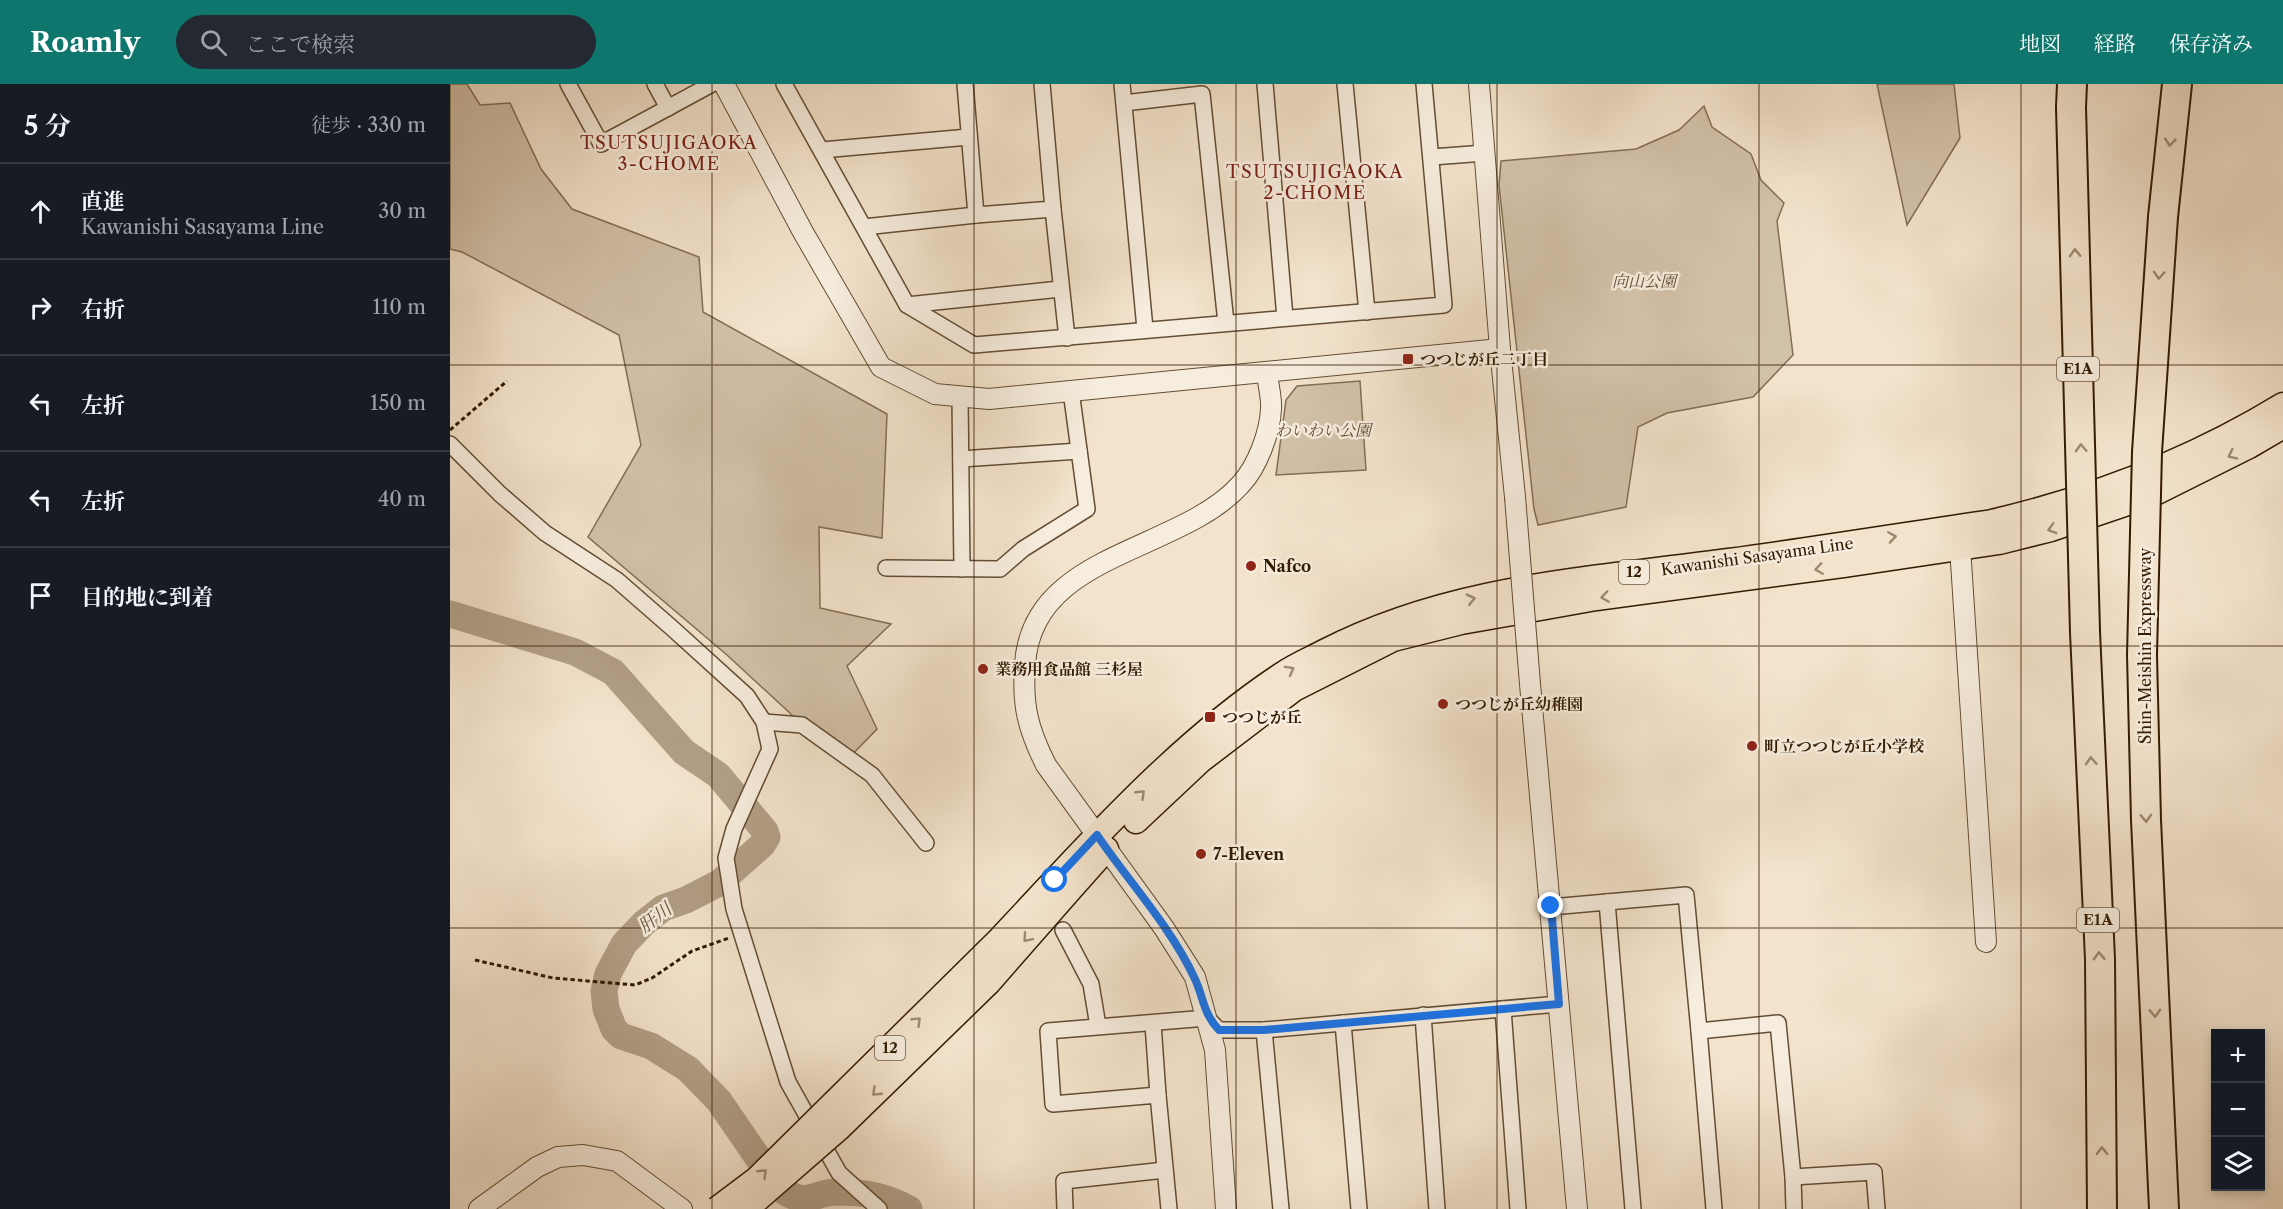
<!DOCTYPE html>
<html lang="ja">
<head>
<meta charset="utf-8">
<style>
	body { margin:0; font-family:"Libre Caslon Text","Noto Serif JP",serif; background:#242831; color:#f1f3f6 }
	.controls { position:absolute; right:18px; bottom:18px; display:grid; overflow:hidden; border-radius:0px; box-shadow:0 3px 9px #0003 }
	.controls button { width:54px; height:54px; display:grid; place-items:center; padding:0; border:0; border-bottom:2px solid #363941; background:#171b24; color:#f1f3f6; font:30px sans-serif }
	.stop { position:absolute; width:18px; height:18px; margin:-14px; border:4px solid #1a73e8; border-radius:50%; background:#fff }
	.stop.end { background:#1a73e8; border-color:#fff; box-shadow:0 2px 6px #0008 }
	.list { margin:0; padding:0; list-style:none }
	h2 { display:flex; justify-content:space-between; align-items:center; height:78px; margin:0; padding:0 24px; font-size:26px }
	h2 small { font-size:20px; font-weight:400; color:#9ea1a6 }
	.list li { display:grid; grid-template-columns:39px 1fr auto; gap:18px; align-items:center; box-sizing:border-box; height:96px; padding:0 24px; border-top:2px solid #363941 }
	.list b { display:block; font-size:22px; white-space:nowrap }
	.list p { margin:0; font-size:20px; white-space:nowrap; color:#9ea1a6 }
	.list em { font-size:20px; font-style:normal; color:#9ea1a6 }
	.icon { flex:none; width:33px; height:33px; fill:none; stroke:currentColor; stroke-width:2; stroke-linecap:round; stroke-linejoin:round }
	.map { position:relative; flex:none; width:1833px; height:1125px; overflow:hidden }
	header { display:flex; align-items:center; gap:36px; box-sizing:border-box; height:84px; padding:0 30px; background:#0f766e; color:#fff }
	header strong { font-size:28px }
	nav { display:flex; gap:33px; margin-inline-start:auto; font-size:21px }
	.search { width:420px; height:54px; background:#242831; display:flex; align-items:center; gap:15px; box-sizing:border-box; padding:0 21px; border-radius:33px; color:#9ea1a6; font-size:22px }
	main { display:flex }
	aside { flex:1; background:#171b24 }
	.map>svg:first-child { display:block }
	.green { fill:#d2c1a9; stroke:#826e54; stroke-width:1.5 }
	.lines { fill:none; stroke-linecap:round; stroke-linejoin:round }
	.river { stroke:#b29f87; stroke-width:27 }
	.minor-casing { stroke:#634d33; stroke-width:18 }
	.tertiary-casing { stroke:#634d33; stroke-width:22 }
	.primary-casing { stroke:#331b00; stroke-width:27 }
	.motorway-casing { stroke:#331b00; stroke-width:32 }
	.path { stroke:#331b00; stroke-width:3; stroke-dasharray:4.5 3; stroke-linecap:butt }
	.minor { stroke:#f7edde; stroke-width:15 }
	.tertiary { stroke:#f7edde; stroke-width:20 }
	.primary { stroke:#f3e3cc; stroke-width:24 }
	.motorway { stroke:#f3e3cc; stroke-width:28 }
	.tertiary-bridge-casing { stroke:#634d33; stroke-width:22; stroke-linecap:butt }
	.primary-bridge-casing { stroke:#331b00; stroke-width:27; stroke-linecap:butt }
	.motorway-bridge-casing { stroke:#331b00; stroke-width:32; stroke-linecap:butt }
	.tertiary-bridge { stroke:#f7edde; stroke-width:20 }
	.primary-bridge { stroke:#f3e3cc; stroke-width:24 }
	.motorway-bridge { stroke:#f3e3cc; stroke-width:28 }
	.oneway { stroke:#9d8970 }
	.route { stroke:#1a73e8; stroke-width:8 }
	.grid { fill:none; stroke:#331b00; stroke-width:1.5; stroke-opacity:0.55 }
	.poi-dot { fill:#8f2418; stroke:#f7edde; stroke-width:2 }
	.labels { text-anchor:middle; stroke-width:5; stroke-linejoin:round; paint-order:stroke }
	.shield { fill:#f7edde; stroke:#6e5a43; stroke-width:1.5 }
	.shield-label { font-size:15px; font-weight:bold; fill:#331b00 }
	.park-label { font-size:16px; font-style:italic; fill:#634d33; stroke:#f7edde }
	.poi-label { font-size:16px; font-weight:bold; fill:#331b00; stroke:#f7edde; text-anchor:start }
	.street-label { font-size:16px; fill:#331b00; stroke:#f7edde }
	.neighbourhood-label { font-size:18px; letter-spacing:1.5px; fill:#7a1f14; stroke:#f7edde }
	.water-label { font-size:18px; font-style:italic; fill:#665036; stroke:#f7edde }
</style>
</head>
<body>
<header>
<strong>Roamly</strong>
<div class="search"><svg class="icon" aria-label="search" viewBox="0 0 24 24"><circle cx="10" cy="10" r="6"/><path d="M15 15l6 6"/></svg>ここで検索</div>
<nav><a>地図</a><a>経路</a><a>保存済み</a></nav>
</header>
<main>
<aside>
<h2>5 分<small>徒歩 · 330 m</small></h2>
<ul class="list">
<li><svg class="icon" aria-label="ahead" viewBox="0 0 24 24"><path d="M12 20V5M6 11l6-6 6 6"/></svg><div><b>直進</b><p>Kawanishi Sasayama Line</p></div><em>30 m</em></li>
<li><svg class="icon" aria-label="right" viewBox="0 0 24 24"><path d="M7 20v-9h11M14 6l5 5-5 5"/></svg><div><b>右折</b></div><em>110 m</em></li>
<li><svg class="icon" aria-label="left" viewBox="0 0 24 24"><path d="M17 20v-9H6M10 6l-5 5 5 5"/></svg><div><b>左折</b></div><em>150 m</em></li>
<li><svg class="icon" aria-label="left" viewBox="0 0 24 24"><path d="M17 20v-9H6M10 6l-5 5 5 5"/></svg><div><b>左折</b></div><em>40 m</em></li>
<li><svg class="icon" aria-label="arrive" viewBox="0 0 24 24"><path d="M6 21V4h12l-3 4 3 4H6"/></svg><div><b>目的地に到着</b></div></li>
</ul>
</aside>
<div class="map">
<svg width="1833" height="1125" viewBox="0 0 1833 1125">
	<rect width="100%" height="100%" fill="#f3e3cc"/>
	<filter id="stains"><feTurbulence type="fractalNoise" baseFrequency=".00333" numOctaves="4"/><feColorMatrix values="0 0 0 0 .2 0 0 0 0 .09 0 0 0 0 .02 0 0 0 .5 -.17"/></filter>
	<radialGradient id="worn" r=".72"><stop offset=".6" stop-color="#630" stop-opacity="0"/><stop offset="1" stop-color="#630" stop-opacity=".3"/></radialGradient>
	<g class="green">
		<polygon points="0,0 17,0 30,21 60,19 91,85 122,125 249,173 253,228 437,330 432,454 369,443 370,524 441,540 397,582 427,645 394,679 277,571 138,453 191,361 169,251 12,168 0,165"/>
		<polygon points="1427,0 1504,0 1510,54 1457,141"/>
		<polygon points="1254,22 1262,43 1301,70 1311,96 1334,119 1327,137 1343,271 1303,313 1217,329 1188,343 1176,423 1088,441 1084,425 1049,101 1051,77 1186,65 1229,46"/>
		<polygon points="910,297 916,386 826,391 836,316 847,302"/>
	</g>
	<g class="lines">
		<path class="river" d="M0,530L125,568L163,588L234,668L268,691L315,747L317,753L312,761L269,799L236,816L213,824L194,839L174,860L158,890L154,907L156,925L164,945L171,952L201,962L238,985L269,1017L328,1103C358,1125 359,1109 387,1108C414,1108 436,1112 459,1125"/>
		<defs>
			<g id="minor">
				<polyline points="118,0 151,60 262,0"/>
				<polyline points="205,0 218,24"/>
				<polyline points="334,0 457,221 524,261 994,221 974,0"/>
				<polyline points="515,0 526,131 603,125 592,0"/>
				<polyline points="672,0 695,245"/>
				<polyline points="815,0 835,234"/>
				<polyline points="895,0 917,228"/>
				<polyline points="674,19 752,10 776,239"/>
				<polyline points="372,66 519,53"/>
				<polyline points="982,73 1035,69"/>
				<polyline points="603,125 617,254"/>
				<polyline points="414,143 526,131"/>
				<polyline points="457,221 610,205"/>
				<polyline points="510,313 512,485"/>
				<polyline points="0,360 50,410 95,449 167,496 222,544 297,612 314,638 320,665 284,745 276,774 284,825 338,998 389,1089 429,1125"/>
				<polyline points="511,375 629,367"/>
				<polyline points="436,484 550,485 573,465 637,425 621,307"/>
				<polyline points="314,638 352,641 422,691 476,759"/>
				<polyline points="1157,818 1236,811 1249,947 1328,939 1343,1093 1424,1088 1427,1125"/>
				<polyline points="1101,823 1157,818 1183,1125"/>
				<polyline points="613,846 641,900 648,942"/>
				<polyline points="1053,925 1068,1125"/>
				<polyline points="973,931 987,1125"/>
				<polyline points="893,939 909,1125"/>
				<polyline points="703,940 708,1011"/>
				<polyline points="814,946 831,1125"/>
				<polyline points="1249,947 1264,1125"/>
				<polyline points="1343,1093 1344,1125"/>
				<polyline points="615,1125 614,1097 715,1086"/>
				<polyline points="719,1125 708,1011 603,1020 598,947 757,934 769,946 814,946 1109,920"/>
			</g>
			<g id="tertiary">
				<polyline points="274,0 353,148 431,283 485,310 539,315 1050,265"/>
				<polyline points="1029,0 1050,265 1065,413"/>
				<polyline points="1510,463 1536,858"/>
				<polyline points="1080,600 1127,1125"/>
				<polyline points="29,1125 87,1083 108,1073 133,1071 167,1077 232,1125"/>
				<path d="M776,1125L765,966L745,893L714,844L596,681C578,645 572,622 575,581C581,468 730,469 791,400C807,383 820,349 821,325C822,314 818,301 817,289"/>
			</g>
			<g id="primary">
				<polyline points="686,737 751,676 844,605 943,555 1011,538 1146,514 1393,481 1549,458 1601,445 1701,411 1799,362 1833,342"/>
				<path d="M605,796C674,722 748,646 833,590C846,581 861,575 874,568C1002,502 1139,496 1279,477C1367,465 1454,451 1542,438C1644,414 1743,376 1833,321"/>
				<polyline points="616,810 656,765"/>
			</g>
			<g id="motorway">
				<polyline points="1621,23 1622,0"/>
				<polyline points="1713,133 1727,0"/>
				<polyline points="1635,548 1650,875 1652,1125"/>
				<polyline points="1692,571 1696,736 1714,1125"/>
			</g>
		</defs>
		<use href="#minor" class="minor-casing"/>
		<use href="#tertiary" class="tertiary-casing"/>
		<use href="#primary" class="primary-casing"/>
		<use href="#motorway" class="motorway-casing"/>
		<g class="path">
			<polyline points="0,346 57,297"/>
			<polyline points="25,876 103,894 185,901 202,894 242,867 279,854"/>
		</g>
		<use href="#minor" class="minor"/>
		<use href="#tertiary" class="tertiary"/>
		<use href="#primary" class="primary"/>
		<use href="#motorway" class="motorway"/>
		<defs>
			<polyline id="tertiary-bridge" points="1065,413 1080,600"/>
			<g id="primary-bridge">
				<polyline points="267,1125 307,1095 550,855 605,796"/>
				<polyline points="296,1125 389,1044 538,899 616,810"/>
			</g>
			<g id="motorway-bridge">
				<polyline points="1621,23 1635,548"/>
				<polyline points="1692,571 1697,368 1713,133"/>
			</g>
		</defs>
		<use href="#tertiary-bridge" class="tertiary-bridge-casing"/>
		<use href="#primary-bridge" class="primary-bridge-casing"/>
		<use href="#motorway-bridge" class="motorway-bridge-casing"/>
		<use href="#tertiary-bridge" class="tertiary-bridge"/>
		<use href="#primary-bridge" class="primary-bridge"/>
		<use href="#motorway-bridge" class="motorway-bridge"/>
	</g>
	<defs><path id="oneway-chevron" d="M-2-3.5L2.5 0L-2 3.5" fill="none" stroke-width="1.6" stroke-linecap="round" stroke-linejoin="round" transform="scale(1.5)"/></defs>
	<g class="oneway">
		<use href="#oneway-chevron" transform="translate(1720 58) rotate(96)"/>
		<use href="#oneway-chevron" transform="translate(1625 169) rotate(-92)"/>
		<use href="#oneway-chevron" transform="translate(1709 191) rotate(94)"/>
		<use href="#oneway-chevron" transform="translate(1631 364) rotate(-92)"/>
		<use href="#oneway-chevron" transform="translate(1782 371) rotate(154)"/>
		<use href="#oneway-chevron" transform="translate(1602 445) rotate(164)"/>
		<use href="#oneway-chevron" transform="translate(1442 453) rotate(-9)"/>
		<use href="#oneway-chevron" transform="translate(1369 485) rotate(172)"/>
		<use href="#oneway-chevron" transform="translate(1155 513) rotate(172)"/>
		<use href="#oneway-chevron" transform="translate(1021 515) rotate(-13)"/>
		<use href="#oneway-chevron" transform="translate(840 586) rotate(-29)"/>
		<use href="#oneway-chevron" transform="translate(1641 677) rotate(-93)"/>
		<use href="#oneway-chevron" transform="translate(691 710) rotate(-44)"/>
		<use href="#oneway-chevron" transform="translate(1696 734) rotate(88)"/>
		<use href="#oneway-chevron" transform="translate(577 854) rotate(131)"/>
		<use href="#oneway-chevron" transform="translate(1649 872) rotate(-92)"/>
		<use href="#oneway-chevron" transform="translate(1705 929) rotate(87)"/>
		<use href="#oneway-chevron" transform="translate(467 937) rotate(-45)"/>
		<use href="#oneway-chevron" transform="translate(426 1008) rotate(136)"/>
		<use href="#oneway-chevron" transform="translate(1652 1067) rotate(-91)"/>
		<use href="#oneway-chevron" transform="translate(313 1089) rotate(-44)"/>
	</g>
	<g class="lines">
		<path class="route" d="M605,796L647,751C679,798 720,842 744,893C754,913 752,928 769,946H814L1109,920L1101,822"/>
	</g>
	<path class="grid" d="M262,0V1125M524,0V1125M786,0V1125M1047,0V1125M1309,0V1125M1571,0V1125M0,281H1833M0,562H1833M0,844H1833"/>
	<g class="poi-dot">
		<rect x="952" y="269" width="12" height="12" rx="3"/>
		<circle cx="801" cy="482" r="6"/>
		<circle cx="533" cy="585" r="6"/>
		<circle cx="993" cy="620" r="6"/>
		<rect x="754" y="627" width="12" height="12" rx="3"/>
		<circle cx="1302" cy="662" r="6"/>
		<circle cx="751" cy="770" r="6"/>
	</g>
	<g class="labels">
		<g class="shield">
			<rect x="1607" y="273" width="42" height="24" rx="4.5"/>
			<rect x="1169" y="476" width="30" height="24" rx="4.5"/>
			<rect x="1627" y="824" width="42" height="24" rx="4.5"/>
			<rect x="425" y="952" width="30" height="24" rx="4.5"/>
		</g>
		<g class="shield-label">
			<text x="1628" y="290">E1A</text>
			<text x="1184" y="493">12</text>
			<text x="1648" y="841">E1A</text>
			<text x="440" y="969">12</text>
		</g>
		<g class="park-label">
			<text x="1194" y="203">向山公園</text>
			<text x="873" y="352">わいわい公園</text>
		</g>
		<g class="poi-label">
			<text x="970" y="281">つつじが丘二丁目</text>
			<text x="813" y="488">Nafco</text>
			<text x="545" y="591">業務用食品館 三杉屋</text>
			<text x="1005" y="626">つつじが丘幼稚園</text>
			<text x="772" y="639">つつじが丘</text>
			<text x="1314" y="668">町立つつじが丘小学校</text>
			<text x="763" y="776">7-Eleven</text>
		</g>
		<g class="street-label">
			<text transform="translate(1307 472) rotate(-8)" y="6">Kawanishi Sasayama Line</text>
			<text transform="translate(1695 562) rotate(-90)" y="6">Shin-Meishin Expressway</text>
		</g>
		<g class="neighbourhood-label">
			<text x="219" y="65">TSUTSUJIGAOKA<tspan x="219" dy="21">3-CHOME</tspan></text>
			<text x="865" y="94">TSUTSUJIGAOKA<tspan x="865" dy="21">2-CHOME</tspan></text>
		</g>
		<g class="water-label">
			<text transform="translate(205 834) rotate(-38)" y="6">肝川</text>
		</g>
	</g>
	<rect width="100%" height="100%" filter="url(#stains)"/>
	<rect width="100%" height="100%" fill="url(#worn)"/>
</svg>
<div class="controls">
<button>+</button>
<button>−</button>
<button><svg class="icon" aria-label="layers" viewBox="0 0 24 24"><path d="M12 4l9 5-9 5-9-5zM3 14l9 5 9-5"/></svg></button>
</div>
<div class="stop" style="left:605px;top:796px"></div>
<div class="stop end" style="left:1101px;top:822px"></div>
</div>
</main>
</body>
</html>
